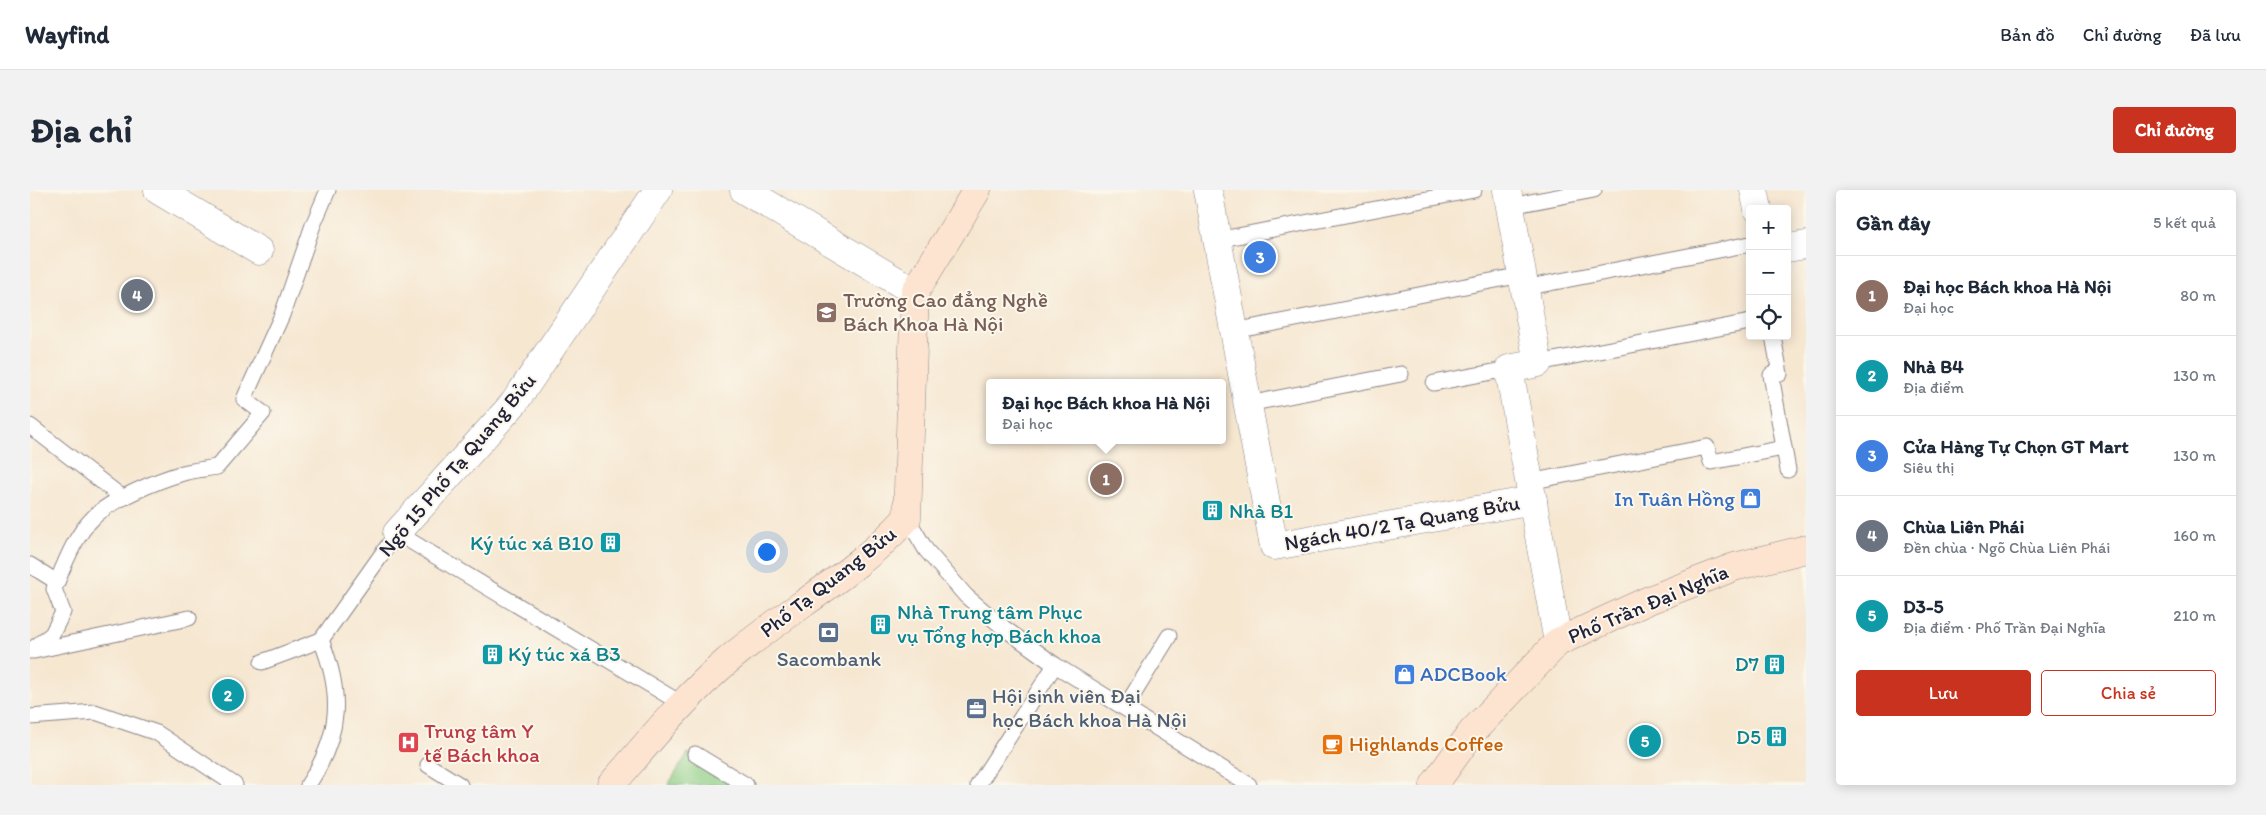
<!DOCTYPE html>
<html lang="vi">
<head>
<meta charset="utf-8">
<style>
	body { margin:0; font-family:Itim,sans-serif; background:#f2f2f3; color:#1f2937 }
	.controls { position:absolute; right:15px; top:15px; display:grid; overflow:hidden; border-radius:5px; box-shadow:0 2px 12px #0003 }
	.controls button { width:45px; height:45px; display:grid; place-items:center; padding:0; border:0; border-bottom:1px solid #e0e1e3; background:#fff; color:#1f2937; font:25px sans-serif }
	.you { position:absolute; left:736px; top:361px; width:18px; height:18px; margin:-12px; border:4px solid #fff; border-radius:50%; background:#1a73e8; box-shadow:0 0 0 8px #1a73e833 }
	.badge { display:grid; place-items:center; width:32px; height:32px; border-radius:50%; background:#c8321e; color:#fff; font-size:16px; font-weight:700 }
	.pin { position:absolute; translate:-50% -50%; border:2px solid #fff; box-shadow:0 1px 5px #0006 }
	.popup { position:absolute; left:956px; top:189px; width:240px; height:65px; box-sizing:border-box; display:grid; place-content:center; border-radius:5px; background:#fff; filter:drop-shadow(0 1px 4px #0005); font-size:16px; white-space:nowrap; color:#747a83 }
	.popup b { font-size:19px; color:#1f2937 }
	.popup::after { content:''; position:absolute; left:50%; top:100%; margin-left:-10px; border:10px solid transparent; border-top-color:#fff }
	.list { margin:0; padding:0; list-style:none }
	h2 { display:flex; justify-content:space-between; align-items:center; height:65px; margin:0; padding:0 20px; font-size:21px }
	h2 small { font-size:16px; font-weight:400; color:#747a83 }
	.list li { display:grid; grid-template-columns:32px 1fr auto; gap:15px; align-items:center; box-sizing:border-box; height:80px; padding:0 20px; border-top:1px solid #e0e1e3 }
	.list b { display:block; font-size:19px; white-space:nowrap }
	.list p { margin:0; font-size:16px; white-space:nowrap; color:#747a83 }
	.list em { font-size:16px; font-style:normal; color:#747a83 }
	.actions { display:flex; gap:10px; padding:15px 20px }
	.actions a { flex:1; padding:11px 0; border:1px solid #c8321e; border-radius:5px; text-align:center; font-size:18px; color:#c8321e }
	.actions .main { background:#c8321e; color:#fff }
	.icon { flex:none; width:28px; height:28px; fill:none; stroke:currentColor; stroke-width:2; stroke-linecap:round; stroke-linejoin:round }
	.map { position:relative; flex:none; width:1776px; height:595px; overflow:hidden; border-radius:5px }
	header { display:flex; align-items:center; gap:30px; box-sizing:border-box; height:70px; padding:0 25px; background:#fff; border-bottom:1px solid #e0e1e3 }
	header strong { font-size:24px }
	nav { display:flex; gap:28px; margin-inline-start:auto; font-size:18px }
	.intro { display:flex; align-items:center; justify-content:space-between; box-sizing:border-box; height:120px; padding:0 30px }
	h1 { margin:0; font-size:35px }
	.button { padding:12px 22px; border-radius:5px; background:#c8321e; color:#fff; font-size:18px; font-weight:700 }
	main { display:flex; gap:30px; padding:0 30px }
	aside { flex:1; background:#fff; border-radius:5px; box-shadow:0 2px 12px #0003 }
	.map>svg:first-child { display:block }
	.green { fill:#8ccd85; stroke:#577860 }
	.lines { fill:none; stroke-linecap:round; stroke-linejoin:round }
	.lane-casing { stroke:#8c8486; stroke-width:17 }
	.street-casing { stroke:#8c8486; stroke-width:29 }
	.secondary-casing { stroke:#8c8486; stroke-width:29 }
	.lane { stroke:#fff; stroke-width:15 }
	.street { stroke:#fff; stroke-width:28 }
	.secondary { stroke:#fde4d0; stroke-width:28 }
	.labels { text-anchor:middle; stroke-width:4; stroke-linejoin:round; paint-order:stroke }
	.education-label { font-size:21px; fill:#785e54; stroke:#fbf7ec; text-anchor:start }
	.street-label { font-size:21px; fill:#22223b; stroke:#fbf7ec }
	.shop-label { font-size:21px; fill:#366cbe; stroke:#fbf7ec; text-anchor:end }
	.culture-label { font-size:21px; fill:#0d838f; stroke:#fbf7ec; text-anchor:start }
	.service-label { font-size:21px; fill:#4e5e75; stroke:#fbf7ec }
	.health-label { font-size:21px; fill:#be3a42; stroke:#fbf7ec; text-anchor:start }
	.food-label { font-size:21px; fill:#c56008; stroke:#fbf7ec; text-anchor:start }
</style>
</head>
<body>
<header>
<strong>Wayfind</strong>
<nav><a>Bản đồ</a><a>Chỉ đường</a><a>Đã lưu</a></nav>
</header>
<div class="intro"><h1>Địa chỉ</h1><a class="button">Chỉ đường</a></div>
<main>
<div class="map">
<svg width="1776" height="595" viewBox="0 0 1776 595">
	<rect width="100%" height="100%" fill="#fbf7ec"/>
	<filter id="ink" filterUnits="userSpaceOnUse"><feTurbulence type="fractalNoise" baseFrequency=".02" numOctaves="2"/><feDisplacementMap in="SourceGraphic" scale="10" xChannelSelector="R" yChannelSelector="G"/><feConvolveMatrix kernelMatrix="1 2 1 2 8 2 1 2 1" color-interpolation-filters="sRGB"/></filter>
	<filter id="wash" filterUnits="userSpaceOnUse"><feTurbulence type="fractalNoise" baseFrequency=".0096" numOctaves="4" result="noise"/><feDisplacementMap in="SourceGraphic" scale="20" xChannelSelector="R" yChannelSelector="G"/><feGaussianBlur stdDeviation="1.12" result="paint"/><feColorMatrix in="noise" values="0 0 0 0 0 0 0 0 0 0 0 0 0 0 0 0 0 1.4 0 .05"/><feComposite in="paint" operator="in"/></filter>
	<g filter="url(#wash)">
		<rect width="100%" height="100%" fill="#f6e7d1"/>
		<polygon class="green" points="658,563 710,595 638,595"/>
	</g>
	<g filter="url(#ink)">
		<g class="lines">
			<defs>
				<g id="lane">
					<polyline points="1480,16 1564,0"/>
					<polyline points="1187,50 1444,0"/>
					<polyline points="1494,98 1720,54"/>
					<polyline points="1204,141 1492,85"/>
					<polyline points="1743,146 1750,184 1741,185 1758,280"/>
					<polyline points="1508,173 1720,132"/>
					<polyline points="1404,193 1479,179"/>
					<polyline points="1218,214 1371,184"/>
					<polyline points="0,236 93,308"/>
					<polyline points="1499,292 1677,257 1681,272 1754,258"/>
					<polyline points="877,328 896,360 936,406 974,438 1025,475 1219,595"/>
					<polyline points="0,375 27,392"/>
					<path d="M0,461L22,444L33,422L24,399C34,376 44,347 62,329C79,310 129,290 153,283C164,280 176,279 187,277L233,223L214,209L252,125L283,35L298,0"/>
					<polyline points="4,461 159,428"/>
					<polyline points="232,472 291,450 367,343 652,514"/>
					<polyline points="1095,518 1139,446"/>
					<polyline points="0,527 65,522 127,543 205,595"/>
					<polyline points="665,564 716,595"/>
					<polyline points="398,575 430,595"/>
					<path d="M278,595C311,545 313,504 291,450"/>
					<polyline points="948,595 1025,475"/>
				</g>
				<g id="street">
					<polyline points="128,0 229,61"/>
					<polyline points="714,0 885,102"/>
					<polyline points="1178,0 1244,356 1503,310"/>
					<polyline points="1477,0 1508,173 1479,179 1528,452"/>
					<polyline points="1724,0 1728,19"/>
					<polyline points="1757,58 1776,55"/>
					<polyline points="367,343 484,213 628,0"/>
				</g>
				<g id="secondary">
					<path d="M581,595C618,553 653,509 696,472C754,422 825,385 877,328L885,102L947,0"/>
					<polyline points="1404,595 1442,542 1528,452 1619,410 1704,377 1776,359"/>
				</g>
			</defs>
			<use href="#lane" class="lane-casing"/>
			<use href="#street" class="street-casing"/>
			<use href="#secondary" class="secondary-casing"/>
			<use href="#lane" class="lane"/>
			<use href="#street" class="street"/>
			<use href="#secondary" class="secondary"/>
		</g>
	</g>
	<defs>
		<symbol id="university-square" viewBox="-11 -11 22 22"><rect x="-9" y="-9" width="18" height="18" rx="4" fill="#8d6e63" stroke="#fbf7ec"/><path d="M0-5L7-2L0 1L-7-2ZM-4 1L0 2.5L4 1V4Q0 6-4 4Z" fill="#fff"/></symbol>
		<symbol id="shop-square" viewBox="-11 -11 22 22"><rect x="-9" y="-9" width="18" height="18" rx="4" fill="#3f7fe0" stroke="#fbf7ec"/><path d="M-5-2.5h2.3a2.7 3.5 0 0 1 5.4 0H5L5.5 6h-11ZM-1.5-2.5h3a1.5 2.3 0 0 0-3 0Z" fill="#fff"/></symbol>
		<symbol id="building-square" viewBox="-11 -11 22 22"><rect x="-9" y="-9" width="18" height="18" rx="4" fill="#0f9aa8" stroke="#fbf7ec"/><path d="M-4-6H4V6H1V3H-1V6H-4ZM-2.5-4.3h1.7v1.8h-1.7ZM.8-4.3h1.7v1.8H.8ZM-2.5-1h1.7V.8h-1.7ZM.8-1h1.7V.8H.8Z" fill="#fff"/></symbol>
		<symbol id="bank-square" viewBox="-11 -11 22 22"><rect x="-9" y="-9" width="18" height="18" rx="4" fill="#5c6f8a" stroke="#fbf7ec"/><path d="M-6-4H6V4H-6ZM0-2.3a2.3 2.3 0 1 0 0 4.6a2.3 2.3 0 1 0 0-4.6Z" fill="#fff"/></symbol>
		<symbol id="office-square" viewBox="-11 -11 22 22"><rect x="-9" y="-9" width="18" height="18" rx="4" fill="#5c6f8a" stroke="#fbf7ec"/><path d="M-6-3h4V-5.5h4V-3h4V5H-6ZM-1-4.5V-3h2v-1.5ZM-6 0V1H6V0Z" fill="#fff"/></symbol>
		<symbol id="hospital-square" viewBox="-11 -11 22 22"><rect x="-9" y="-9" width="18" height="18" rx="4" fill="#e0444e" stroke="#fbf7ec"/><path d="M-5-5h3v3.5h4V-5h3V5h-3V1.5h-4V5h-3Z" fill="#fff"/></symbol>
		<symbol id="cafe-square" viewBox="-11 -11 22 22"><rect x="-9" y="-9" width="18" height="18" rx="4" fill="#e8710a" stroke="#fbf7ec"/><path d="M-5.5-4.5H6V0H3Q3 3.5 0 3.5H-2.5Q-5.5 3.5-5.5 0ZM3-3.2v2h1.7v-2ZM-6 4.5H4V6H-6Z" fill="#fff"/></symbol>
	</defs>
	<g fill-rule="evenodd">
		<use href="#university-square" x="784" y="110" width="25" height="25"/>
		<use href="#shop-square" x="1708" y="296" width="25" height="25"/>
		<use href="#building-square" x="1170" y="308" width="25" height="25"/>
		<use href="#building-square" x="568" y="340" width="25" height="25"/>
		<use href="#building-square" x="838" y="422" width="25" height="25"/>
		<use href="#bank-square" x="786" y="430" width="25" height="25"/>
		<use href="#building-square" x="450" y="452" width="25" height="25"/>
		<use href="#building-square" x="1732" y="462" width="25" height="25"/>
		<use href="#shop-square" x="1362" y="472" width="25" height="25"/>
		<use href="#office-square" x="934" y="506" width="25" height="25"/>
		<use href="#building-square" x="1734" y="534" width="25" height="25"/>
		<use href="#hospital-square" x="366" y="540" width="25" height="25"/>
		<use href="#cafe-square" x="1290" y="542" width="25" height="25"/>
	</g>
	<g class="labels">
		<g class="education-label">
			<text x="813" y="117">Trường Cao đẳng Nghề<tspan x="813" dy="24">Bách Khoa Hà Nội</tspan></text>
		</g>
		<g class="street-label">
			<text transform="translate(427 275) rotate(-50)" y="7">Ngõ 15 Phố Tạ Quang Bửu</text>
			<text transform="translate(1372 333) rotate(-10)" y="7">Ngách 40/2 Tạ Quang Bửu</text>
			<text transform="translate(798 392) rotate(-38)" y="7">Phố Tạ Quang Bửu</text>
			<text transform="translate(1618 414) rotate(-23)" y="7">Phố Trần Đại Nghĩa</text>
		</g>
		<g class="shop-label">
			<text x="1705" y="316">In Tuân Hồng</text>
			<text x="1390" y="491" text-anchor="start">ADCBook</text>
		</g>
		<g class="culture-label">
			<text x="1199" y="328">Nhà B1</text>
			<text x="564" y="360" text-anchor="end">Ký túc xá B10</text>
			<text x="867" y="429">Nhà Trung tâm Phục<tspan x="867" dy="24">vụ Tổng hợp Bách khoa</tspan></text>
			<text x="478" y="471">Ký túc xá B3</text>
			<text x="1729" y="481" text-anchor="end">D7</text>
			<text x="1731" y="554" text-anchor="end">D5</text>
		</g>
		<g class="service-label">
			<text x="799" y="476">Sacombank</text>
			<text x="962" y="513" text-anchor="start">Hội sinh viên Đại<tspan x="962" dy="24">học Bách khoa Hà Nội</tspan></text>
		</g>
		<g class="health-label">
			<text x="394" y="548">Trung tâm Y<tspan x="394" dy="24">tế Bách khoa</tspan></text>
		</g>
		<g class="food-label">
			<text x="1319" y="561">Highlands Coffee</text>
		</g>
	</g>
</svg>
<div class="controls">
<button>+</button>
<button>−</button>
<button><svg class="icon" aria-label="locate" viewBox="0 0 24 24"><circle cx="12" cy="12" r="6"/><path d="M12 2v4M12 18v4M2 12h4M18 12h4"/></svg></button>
</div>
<div class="you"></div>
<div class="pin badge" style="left:1076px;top:289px;background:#8d6e63">1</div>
<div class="popup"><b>Đại học Bách khoa Hà Nội</b>Đại học</div>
<div class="pin badge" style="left:198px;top:505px;background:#0f9aa8">2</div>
<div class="pin badge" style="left:1230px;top:67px;background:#3f7fe0">3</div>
<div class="pin badge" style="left:107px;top:105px;background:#6b7280">4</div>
<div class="pin badge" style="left:1615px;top:551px;background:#0f9aa8">5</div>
</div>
<aside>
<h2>Gần đây<small>5 kết quả</small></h2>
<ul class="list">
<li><span class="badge" style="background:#8d6e63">1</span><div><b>Đại học Bách khoa Hà Nội</b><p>Đại học</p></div><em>80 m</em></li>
<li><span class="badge" style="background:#0f9aa8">2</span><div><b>Nhà B4</b><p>Địa điểm</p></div><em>130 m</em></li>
<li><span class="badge" style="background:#3f7fe0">3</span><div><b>Cửa Hàng Tự Chọn GT Mart</b><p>Siêu thị</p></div><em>130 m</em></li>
<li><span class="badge" style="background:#6b7280">4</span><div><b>Chùa Liên Phái</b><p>Đền chùa · Ngõ Chùa Liên Phái</p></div><em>160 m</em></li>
<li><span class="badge" style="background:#0f9aa8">5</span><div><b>D3-5</b><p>Địa điểm · Phố Trần Đại Nghĩa</p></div><em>210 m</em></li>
</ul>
<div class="actions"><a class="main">Lưu</a><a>Chia sẻ</a></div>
</aside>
</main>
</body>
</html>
